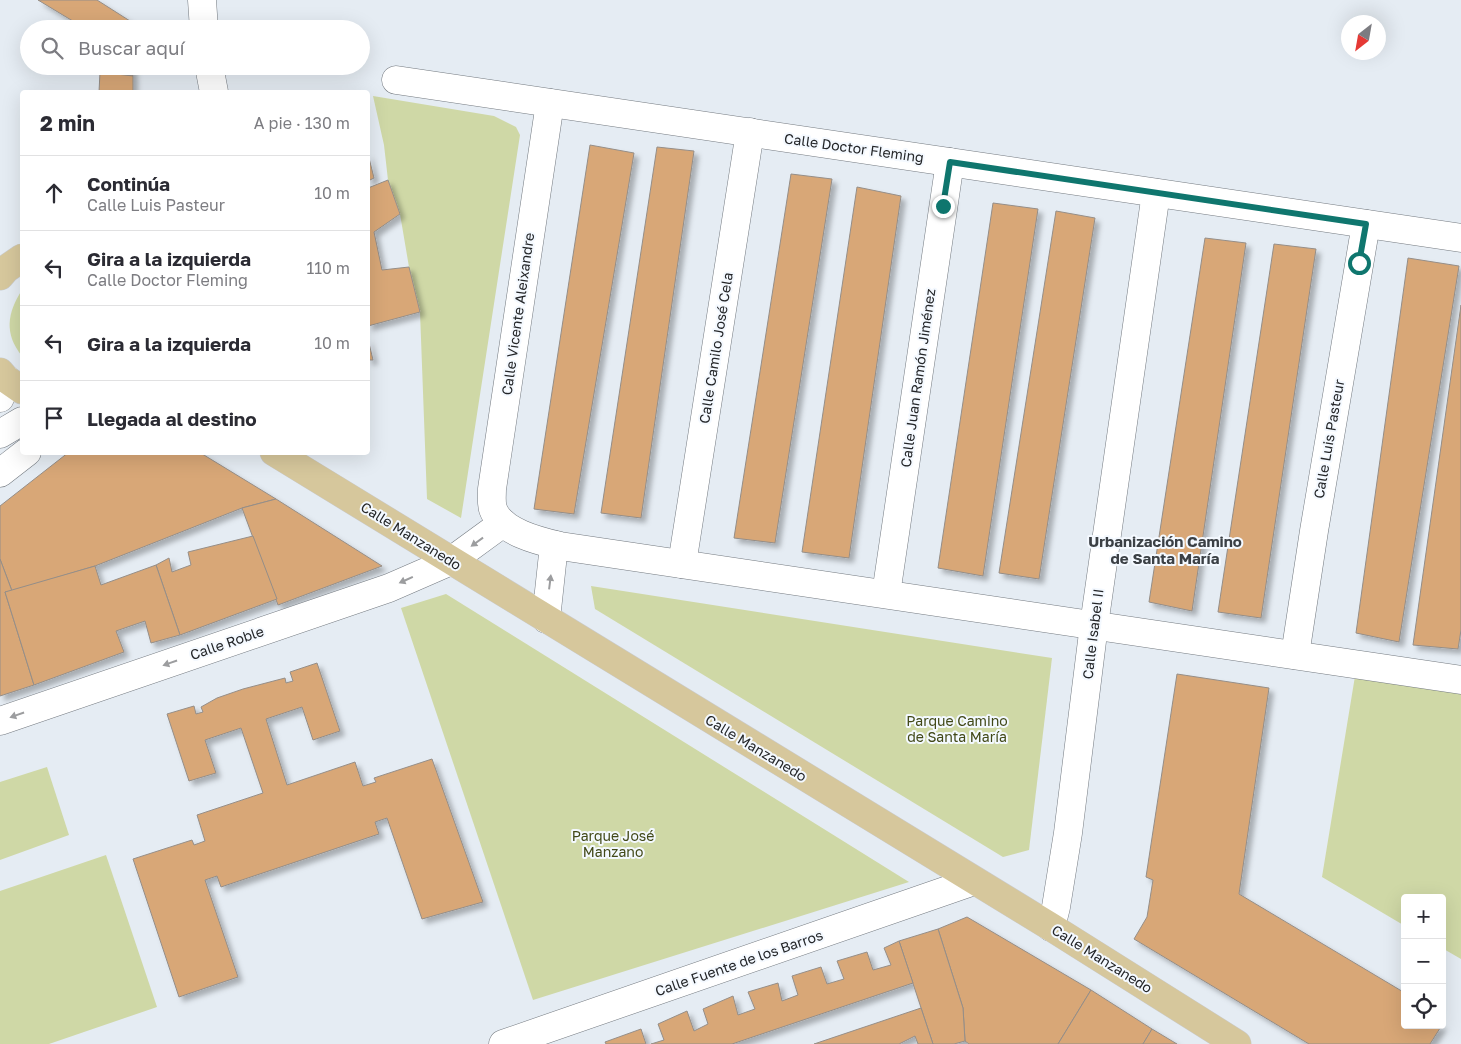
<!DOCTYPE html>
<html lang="es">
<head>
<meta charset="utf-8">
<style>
	body { margin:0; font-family:"Golos Text",sans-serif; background:#f2f2f3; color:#2b2b33 }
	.controls { position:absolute; right:15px; bottom:15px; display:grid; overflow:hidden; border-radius:5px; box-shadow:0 5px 20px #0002 }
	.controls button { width:45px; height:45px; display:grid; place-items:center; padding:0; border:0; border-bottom:1px solid #e1e1e2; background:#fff; color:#2b2b33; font:25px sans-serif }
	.compass { position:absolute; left:1341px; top:15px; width:45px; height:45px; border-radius:50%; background:#fff; box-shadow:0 5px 20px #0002; rotate:211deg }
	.stop { position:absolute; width:15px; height:15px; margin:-11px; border:4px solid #0f766e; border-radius:50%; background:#fff }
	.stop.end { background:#0f766e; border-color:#fff; box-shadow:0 1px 5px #0008 }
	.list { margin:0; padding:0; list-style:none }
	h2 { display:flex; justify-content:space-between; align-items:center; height:65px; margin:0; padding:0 20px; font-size:21px }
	h2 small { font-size:16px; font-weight:400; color:#7c7c81 }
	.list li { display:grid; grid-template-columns:32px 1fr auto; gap:15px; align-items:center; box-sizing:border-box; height:75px; padding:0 20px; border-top:1px solid #e1e1e2 }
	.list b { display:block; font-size:19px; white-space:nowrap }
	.list p { margin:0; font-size:16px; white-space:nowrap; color:#7c7c81 }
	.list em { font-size:16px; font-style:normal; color:#7c7c81 }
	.icon { flex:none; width:28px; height:28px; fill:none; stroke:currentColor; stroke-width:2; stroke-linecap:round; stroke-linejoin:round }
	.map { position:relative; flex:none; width:1461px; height:1044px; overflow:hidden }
	.search { position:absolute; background:#fff; box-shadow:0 5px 20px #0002; left:20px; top:20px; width:350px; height:55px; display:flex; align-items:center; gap:12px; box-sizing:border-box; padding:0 18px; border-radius:28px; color:#7c7c81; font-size:19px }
	.panel { position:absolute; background:#fff; box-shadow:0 5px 20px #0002; left:20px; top:90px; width:350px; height:365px; border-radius:5px }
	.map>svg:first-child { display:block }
	.green { fill:#cfd8a6 }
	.building { fill:#d8a777; stroke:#958e88; filter:url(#shadow) }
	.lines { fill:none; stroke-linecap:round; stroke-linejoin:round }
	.minor-casing { stroke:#747a80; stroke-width:29 }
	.major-casing { stroke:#cacbcc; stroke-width:29 }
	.minor { stroke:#fff; stroke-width:28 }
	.major { stroke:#d6c79c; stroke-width:28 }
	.oneway { fill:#9c9d9f }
	.route { stroke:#0f766e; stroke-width:6 }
	.labels { text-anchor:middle; stroke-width:4; stroke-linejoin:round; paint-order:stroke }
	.street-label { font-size:14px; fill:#242629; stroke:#f4f9ff }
	.park-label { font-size:14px; fill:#414817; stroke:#f4f9ff }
	.neighbourhood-label { font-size:15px; font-weight:bold; fill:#3b4045; stroke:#f4f9ff }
</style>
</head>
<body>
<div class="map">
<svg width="1461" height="1044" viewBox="0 0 1461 1044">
	<defs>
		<filter id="shadow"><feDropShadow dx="4.5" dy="4.5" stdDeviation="2.5" flood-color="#0004"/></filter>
	</defs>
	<rect width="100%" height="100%" fill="#e5ecf3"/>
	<g class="green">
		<polygon points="373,96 494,116 516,127 520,135 461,518 427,499 420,312 409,267 400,214 388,180 384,145"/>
		<path d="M22,290V356C4,334 7,313 22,290Z"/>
		<polygon points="591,586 1052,658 1029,850 1003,857 595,609"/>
		<polygon points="446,594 909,882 533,1000 401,608"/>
		<polygon points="1357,664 1461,680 1461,959 1442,948 1442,898 1405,898 1405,926 1322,877"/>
		<polygon points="47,767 69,835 0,860 0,782"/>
		<polygon points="106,855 157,1007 49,1044 0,1044 0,891"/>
	</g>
	<g class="building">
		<polygon points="38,0 97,0 130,21 131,29 86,29"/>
		<polygon points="99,66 132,66 133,76 100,72"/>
		<polygon points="100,72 133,76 133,92 99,92"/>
		<polygon points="590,145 634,153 574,514 534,509"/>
		<polygon points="657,147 694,151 641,518 601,513"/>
		<polygon points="368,154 374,178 368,181"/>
		<polygon points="791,174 832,179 775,543 734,538"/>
		<polygon points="388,180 400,214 374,232 382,270 409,267 420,312 368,326 368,188"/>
		<polygon points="857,187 901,196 849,558 802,552"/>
		<polygon points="993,203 1038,209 983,576 938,568"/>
		<polygon points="1056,211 1095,218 1039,579 999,573"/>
		<polygon points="1205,238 1246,243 1192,611 1149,602"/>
		<polygon points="1274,244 1316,249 1261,618 1218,612"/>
		<polygon points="1408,258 1459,266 1399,642 1356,633"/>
		<polygon points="1461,305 1461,630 1458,649 1413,645"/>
		<polygon points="368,339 373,360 368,360"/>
		<polygon points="69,452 199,452 276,499 242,508 95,566 12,591 0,559 0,506"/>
		<polygon points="276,499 382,566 278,605 242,508"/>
		<polygon points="253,536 277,599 180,635 156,565 169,558 172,572 191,565 188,552"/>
		<polygon points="0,559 12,591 5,592 34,685 0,696"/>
		<polygon points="156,565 180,635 151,643 145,621 116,631 124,652 34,685 5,592 95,566 101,585"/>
		<polygon points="317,663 340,731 313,740 302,707 266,719 287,785 355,762 363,786 376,782 374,778 432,759 483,902 422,919 387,818 375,822 379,834 221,887 217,876 205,880 238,977 179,997 133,859 192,840 194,845 205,841 197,815 263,793 241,728 205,740 216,773 189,781 167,714 194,706 196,714 203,712 201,707 217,698 243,689 285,678 286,683 293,681 290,672"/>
		<polygon points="1177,674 1269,688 1239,894 1405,993 1405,1025 1442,1025 1430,1044 1309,1044 1134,939 1147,917 1153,880 1146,877"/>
		<polygon points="967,917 1091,990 1058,1044 969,1044 965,1041 963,1008 938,929"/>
		<polygon points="938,929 963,1008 965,1041 954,1044 933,1044 899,941"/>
		<polygon points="899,941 913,983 732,1044 651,1044 664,1040 658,1024 687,1011 694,1031 708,1024 703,1009 733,996 738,1015 755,1009 748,992 778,983 782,1001 798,995 792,976 821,967 827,984 844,979 837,961 867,952 873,970 891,965 884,948"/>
		<polygon points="1091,990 1152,1029 1143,1044 1058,1044"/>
		<polygon points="921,1008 933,1044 918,1044 915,1036 899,1044 814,1044"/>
		<polygon points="641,1029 646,1044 606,1044 605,1042"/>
		<polygon points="1152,1029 1177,1044 1143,1044"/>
	</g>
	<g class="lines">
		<defs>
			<g id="minor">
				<polyline points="202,0 204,29"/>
				<polyline points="209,66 214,92"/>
				<polyline points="396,80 1461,238"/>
				<path d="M550,103L492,489C492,495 491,503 493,509C501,532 539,541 560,546L1461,680"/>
				<polyline points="0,398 6,379"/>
				<polyline points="0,434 22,421"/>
				<polyline points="0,473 27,452"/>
				<polyline points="682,564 750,132"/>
				<polyline points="886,594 950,162"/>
				<polyline points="546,619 554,545"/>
				<polyline points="1295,655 1314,531 1366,224"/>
				<polyline points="0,721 389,588 451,561 503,523"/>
				<polyline points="1051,927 1056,907 1068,833 1094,625 1156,193"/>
				<polyline points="503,1044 974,881"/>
			</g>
			<g id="major">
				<polyline points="0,276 6,269 22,258"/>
				<polyline points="0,372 6,379 22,390"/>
				<polyline points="274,452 1051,927 1237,1044"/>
			</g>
		</defs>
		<use href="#minor" class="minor-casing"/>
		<use href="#major" class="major-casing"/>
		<use href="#minor" class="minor"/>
		<use href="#major" class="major"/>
	</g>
	<defs><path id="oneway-solid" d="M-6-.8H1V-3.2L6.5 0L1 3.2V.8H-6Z" transform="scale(1.25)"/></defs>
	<g class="oneway">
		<use href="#oneway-solid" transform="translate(477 542) rotate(144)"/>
		<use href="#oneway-solid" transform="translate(406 580) rotate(156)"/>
		<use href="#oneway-solid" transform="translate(550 582) rotate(-83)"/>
		<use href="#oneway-solid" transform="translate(170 663) rotate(161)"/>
		<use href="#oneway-solid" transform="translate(17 715) rotate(161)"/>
	</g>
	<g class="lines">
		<polyline class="route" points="943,206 950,162 1366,224 1359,263"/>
	</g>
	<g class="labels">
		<g class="street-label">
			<text transform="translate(854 148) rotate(8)" y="5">Calle Doctor Fleming</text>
			<text transform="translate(518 314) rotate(-82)" y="5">Calle Vicente Aleixandre</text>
			<text transform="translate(716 348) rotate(-81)" y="5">Calle Camilo José Cela</text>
			<text transform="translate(918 378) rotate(-82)" y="5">Calle Juan Ramón Jiménez</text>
			<text transform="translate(1329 439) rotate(-80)" y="5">Calle Luis Pasteur</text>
			<text transform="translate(411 536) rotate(32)" y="5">Calle Manzanedo</text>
			<text transform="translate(1093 634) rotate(-83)" y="5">Calle Isabel II</text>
			<text transform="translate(227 643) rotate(-19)" y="5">Calle Roble</text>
			<text transform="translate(756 748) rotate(31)" y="5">Calle Manzanedo</text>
			<text transform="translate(1102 959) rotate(32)" y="5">Calle Manzanedo</text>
			<text transform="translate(739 963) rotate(-19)" y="5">Calle Fuente de los Barros</text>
		</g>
		<g class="park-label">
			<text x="957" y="726">Parque Camino<tspan x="957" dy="16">de Santa María</tspan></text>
			<text x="613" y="841">Parque José<tspan x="613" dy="16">Manzano</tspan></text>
		</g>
		<g class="neighbourhood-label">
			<text x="1165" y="547">Urbanización Camino<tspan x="1165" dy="17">de Santa María</tspan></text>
		</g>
	</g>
</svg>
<div class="controls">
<button>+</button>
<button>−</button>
<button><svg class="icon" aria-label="locate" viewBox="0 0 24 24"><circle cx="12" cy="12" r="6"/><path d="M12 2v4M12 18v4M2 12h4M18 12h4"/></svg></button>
</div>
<svg class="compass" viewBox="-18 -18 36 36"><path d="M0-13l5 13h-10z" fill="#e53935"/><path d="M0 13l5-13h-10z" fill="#7c7c81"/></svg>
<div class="stop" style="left:1359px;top:263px"></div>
<div class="stop end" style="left:943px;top:206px"></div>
<div class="search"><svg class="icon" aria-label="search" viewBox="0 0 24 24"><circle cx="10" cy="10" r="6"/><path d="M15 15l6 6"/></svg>Buscar aquí</div>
<section class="panel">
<h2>2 min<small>A pie · 130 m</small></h2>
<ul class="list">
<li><svg class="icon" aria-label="ahead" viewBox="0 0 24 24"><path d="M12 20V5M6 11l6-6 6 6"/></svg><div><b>Continúa</b><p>Calle Luis Pasteur</p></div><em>10 m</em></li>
<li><svg class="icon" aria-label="left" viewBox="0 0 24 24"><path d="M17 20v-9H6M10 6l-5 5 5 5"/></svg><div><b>Gira a la izquierda</b><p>Calle Doctor Fleming</p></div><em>110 m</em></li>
<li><svg class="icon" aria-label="left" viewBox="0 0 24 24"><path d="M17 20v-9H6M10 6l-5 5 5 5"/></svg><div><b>Gira a la izquierda</b></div><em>10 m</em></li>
<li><svg class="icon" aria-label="arrive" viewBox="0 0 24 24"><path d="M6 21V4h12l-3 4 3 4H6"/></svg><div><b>Llegada al destino</b></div></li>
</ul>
</section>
</div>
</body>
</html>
